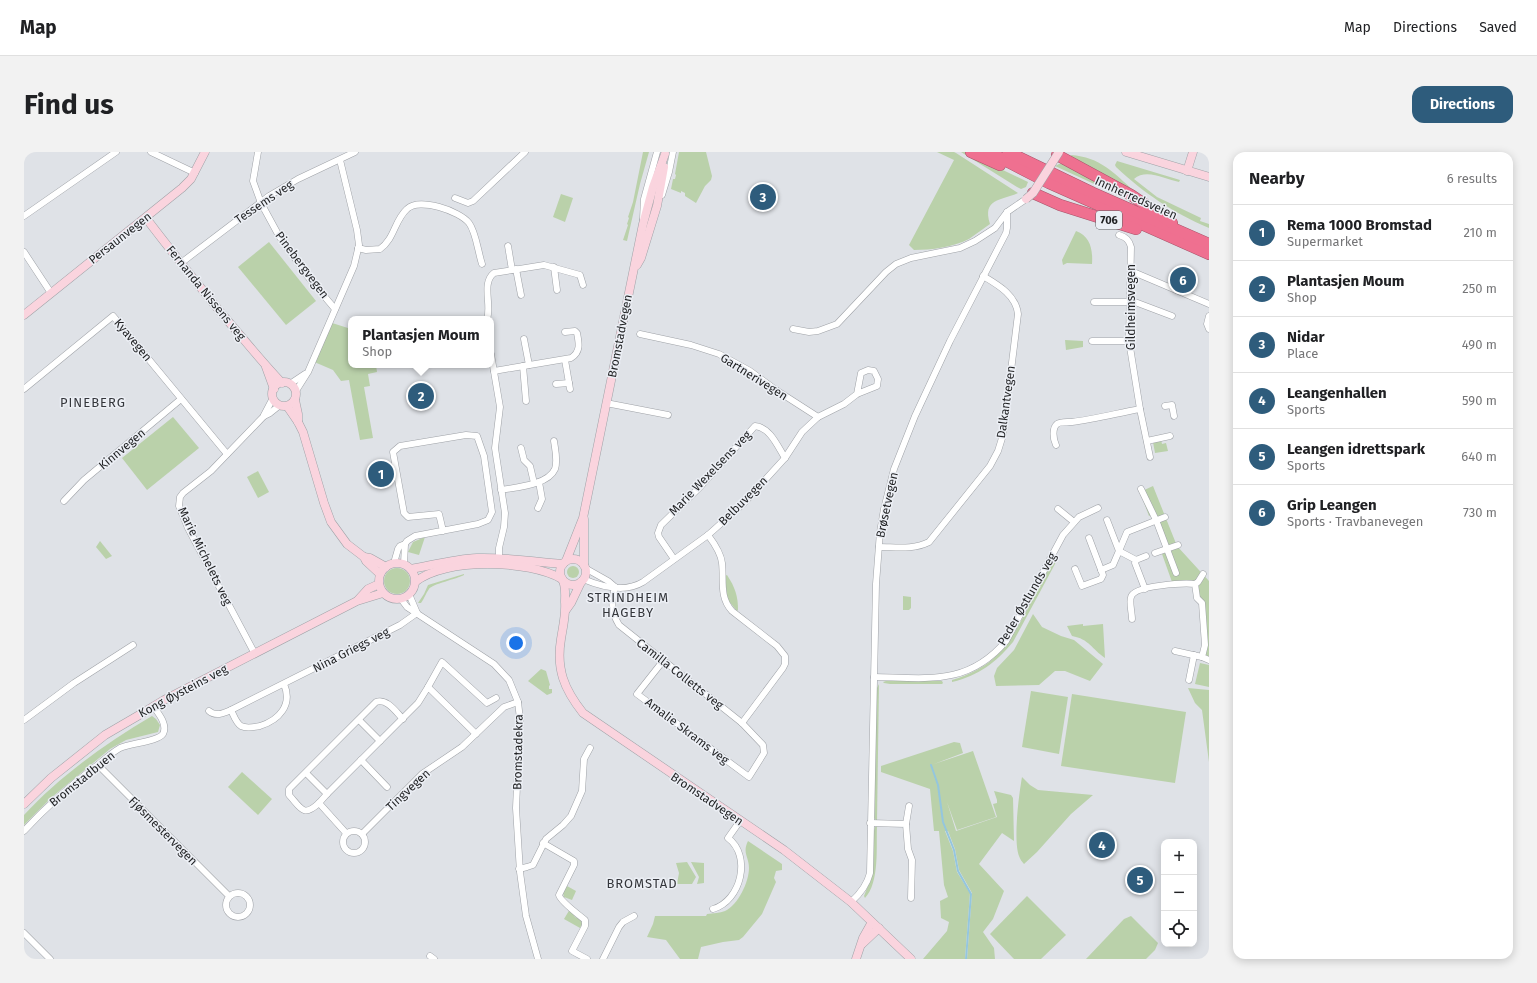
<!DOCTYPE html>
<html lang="en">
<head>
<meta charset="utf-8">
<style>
	body { margin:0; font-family:"Fira Sans",sans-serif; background:#f2f2f2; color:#202124 }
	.controls { position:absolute; right:12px; bottom:12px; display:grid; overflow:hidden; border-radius:8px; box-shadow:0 2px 10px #0003 }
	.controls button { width:36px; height:36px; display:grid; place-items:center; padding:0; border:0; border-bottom:1px solid #e0e0e0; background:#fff; color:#202124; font:20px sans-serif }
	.you { position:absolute; left:492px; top:491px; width:14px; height:14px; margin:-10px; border:3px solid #fff; border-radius:50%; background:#1a73e8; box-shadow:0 0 0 6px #1a73e833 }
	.badge { display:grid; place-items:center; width:26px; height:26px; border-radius:50%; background:#2e5c7c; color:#fff; font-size:13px; font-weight:700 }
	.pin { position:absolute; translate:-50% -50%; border:2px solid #fff; box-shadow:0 1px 4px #0006 }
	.popup { position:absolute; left:324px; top:164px; width:146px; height:52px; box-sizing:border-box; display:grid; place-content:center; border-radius:8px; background:#fff; filter:drop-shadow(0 1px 3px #0005); font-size:13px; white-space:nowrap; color:#757577 }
	.popup b { font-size:15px; color:#202124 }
	.popup::after { content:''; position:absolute; left:50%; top:100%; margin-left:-8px; border:8px solid transparent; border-top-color:#fff }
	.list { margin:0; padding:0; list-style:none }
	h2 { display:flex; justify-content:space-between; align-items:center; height:52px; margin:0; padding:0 16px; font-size:17px }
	h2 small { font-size:13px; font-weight:400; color:#757577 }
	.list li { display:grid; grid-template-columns:26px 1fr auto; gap:12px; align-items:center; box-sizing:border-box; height:56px; padding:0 16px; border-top:1px solid #e0e0e0 }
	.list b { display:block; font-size:15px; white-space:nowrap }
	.list p { margin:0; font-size:13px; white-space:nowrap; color:#757577 }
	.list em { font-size:13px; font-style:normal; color:#757577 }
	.icon { flex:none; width:22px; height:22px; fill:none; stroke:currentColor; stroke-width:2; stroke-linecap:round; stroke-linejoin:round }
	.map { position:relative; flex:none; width:1185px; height:807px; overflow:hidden; border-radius:12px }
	header { display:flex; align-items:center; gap:24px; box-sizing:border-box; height:56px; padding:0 20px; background:#fff; border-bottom:1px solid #e0e0e0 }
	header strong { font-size:19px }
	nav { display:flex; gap:22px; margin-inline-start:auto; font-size:14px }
	.intro { display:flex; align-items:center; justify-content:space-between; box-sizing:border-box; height:96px; padding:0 24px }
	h1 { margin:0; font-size:28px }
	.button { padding:10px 18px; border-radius:12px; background:#2e5c7c; color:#fff; font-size:14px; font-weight:700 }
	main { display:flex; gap:24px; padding:0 24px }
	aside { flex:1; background:#fff; border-radius:12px; box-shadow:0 2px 10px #0003 }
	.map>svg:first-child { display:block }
	.green { fill:#bad1aa }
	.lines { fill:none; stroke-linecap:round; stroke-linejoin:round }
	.stream { stroke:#94c6de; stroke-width:2 }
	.street-casing { stroke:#9fa2a7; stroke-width:7 }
	.secondary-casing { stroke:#9fa2a7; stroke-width:9 }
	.highway-casing { stroke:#a6546a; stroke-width:12 }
	.street { stroke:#fff; stroke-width:6 }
	.secondary { stroke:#fad4de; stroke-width:8 }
	.highway { stroke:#ef7090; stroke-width:11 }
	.secondary-bridge-casing { stroke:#9fa2a7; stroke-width:9; stroke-linecap:butt }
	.secondary-bridge { stroke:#fad4de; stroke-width:8 }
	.labels { text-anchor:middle; stroke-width:3; stroke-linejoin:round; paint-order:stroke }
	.shield { fill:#eceff5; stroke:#5c5e61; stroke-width:1 }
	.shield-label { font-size:11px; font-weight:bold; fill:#1f2022 }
	.street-label { font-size:12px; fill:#1f2022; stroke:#eceff5 }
	.neighbourhood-label { font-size:13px; letter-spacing:1px; fill:#34363b; stroke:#eceff5 }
</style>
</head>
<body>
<header>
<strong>Map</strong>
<nav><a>Map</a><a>Directions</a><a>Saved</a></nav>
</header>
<div class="intro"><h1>Find us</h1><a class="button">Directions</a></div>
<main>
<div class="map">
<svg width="1185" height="807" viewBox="0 0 1185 807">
	<rect width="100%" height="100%" fill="#dfe2e7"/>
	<g class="green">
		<polygon points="619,0 625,0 616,32 603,89 599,88 604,73 603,72 605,66 604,65 609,50"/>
		<polygon points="655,0 682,0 688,24 687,28 681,34 672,51 661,44 661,41 657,39 657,41 647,37 649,27 651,27 652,23 651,22"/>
		<path d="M913,0H930L932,1L994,41C977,49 958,46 966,72C959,77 952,82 945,87C930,95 907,98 890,98L885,93L930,8Z"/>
		<polygon points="937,0 941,0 1004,30 1002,35 997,37 993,35"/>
		<path d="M1047,3C1076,5 1090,21 1110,39L1048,7Z"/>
		<path d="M1093,9L1156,28L1155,30C1141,27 1122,16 1110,27L1133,45L1177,66L1176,69L1185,72V76C1148,60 1121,42 1092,15L1091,13Z"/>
		<polygon points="1035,12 1040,12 1105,48 1031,14"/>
		<polygon points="537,42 549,46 541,70 529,65"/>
		<path d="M1052,79C1066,84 1069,97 1068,112L1043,111L1039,113L1038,108Z"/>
		<polygon points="245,90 292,149 262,173 214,115"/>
		<polygon points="305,170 327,177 327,213 352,213 353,220 344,222 346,234 340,235 349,286 336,288 325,228 317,229 309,218 288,209"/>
		<polygon points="1041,188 1059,189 1059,195 1042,198"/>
		<polygon points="149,265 175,296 123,338 98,306"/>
		<polygon points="1137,288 1138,292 1142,291 1144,299 1131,301 1129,290"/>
		<polygon points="234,319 245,340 234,346 223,325"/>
		<polygon points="1129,334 1153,394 1185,429 1185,506 1180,503 1181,453 1175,444 1173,432 1167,428 1148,430 1138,402 1142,400 1128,363 1125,364 1116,340"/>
		<polygon points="401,385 395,403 384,400 389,390"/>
		<polygon points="76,389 88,404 82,407 72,395"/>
		<path d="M1032,404L1033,405L1031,412L989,490C971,511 956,523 928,530V528C971,515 983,495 1003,458C1012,440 1022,422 1032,404Z"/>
		<circle cx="549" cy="420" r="6"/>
		<circle cx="373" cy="429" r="13"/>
		<path d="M440,422V423C433,427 408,432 405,437C402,441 400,447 397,451H394L400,442L404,433Z"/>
		<path d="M703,423C711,435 714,444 714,458L713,459L703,447L701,424Z"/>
		<polygon points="879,444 887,445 887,456 885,458 879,458"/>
		<polygon points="1009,462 1018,475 1037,484 1050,488 1079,512 1066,529 1041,519 1031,519 1015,533 972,534 970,524 973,516 990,498"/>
		<path d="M1059,472V474L1079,472L1081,506C1068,497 1065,487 1048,484L1043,474Z"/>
		<polygon points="1176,511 1185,513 1185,535 1171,532"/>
		<polygon points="517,517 522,519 526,533 525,534 525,537 528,537 528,541 523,543 504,529"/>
		<polygon points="862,529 918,529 919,531 918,532 866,532 860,531 859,530"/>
		<polygon points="855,532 853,669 850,666 852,538"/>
		<polygon points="1164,536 1185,538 1185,610 1178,558 1171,551"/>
		<polygon points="1007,539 1044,545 1035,602 998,595"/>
		<polygon points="1048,542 1162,560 1151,631 1037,614"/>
		<path d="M128,564L132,567L136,573L134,580L102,588L86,597L28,645L0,673V663C36,624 82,591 128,564Z"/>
		<polygon points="930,590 936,591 939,601 910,612 949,599 972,665 933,678 923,650 932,679 973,665 969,652 973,651 973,648 970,639 987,643 989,646 990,689 978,681 955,712 980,739 969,767 959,780 970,796 971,807 943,807 948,741 935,718 931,697 924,679 921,679 929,699 933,720 946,741 941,807 899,807 923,779 925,770 917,766 916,749 924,745 920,733 915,679 910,679 906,637 857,620 857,614"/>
		<polygon points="218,620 248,647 234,663 204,635"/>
		<path d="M998,625L1006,633L1014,638L1069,643L1047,662L1013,700L1000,712C998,710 996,707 995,704C989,688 995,642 998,625Z"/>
		<path d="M853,674C852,694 856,730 841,746L840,744L848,724L850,679L851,675Z"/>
		<path d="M724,689L758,712V718L752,719L750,726L752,730L738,762L719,785L715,788L699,790L677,795L674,807H656L642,788L623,785L629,772L631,764H682L683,762C689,761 696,761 701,759C714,753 725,730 725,716C725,705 718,701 724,689Z"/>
		<polygon points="663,710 672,725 668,732 653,732 655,721 652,711"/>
		<polygon points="667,710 680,711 680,731 673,732 675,725"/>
		<polygon points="543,734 552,739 548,748 540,745 539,741"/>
		<polygon points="1003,744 1042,783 1017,807 990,807 966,782"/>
		<polygon points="546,757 551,765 557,768 558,772 556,776 540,767"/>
		<polygon points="1107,764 1134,791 1131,798 1122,807 1062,807 1100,767"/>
	</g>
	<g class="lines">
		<polyline class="stream" points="907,613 914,633 919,670 930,698 934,719 947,742 942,807"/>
		<defs>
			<g id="street">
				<polyline points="127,0 171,21"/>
				<polyline points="234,0 229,29 237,51 255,84 285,126 311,157"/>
				<polyline points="638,43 645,20 649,0"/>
				<polyline points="431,46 444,51 449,49 501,0"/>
				<polyline points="0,64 92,0"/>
				<polyline points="619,67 620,47 633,0"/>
				<path d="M1095,83C1102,85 1105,88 1107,95L1105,189L1116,257L1126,305"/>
				<polyline points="484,94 488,118"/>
				<path d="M334,96L342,98L356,97C371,86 370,69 383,57C395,45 436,59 445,71C452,80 454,100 458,112"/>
				<polyline points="0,100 27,141"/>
				<polyline points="157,111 245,44 274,27 331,0"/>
				<polyline points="530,115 533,138"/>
				<polyline points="492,117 497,143"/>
				<polyline points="1107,119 1185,152"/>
				<polyline points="1070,150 1106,150"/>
				<polyline points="1111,150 1148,164"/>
				<polyline points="1185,164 1183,172 1185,177"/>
				<path d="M463,167C468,153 457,131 470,121L520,113L556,123L559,133"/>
				<polyline points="769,177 785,180 794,179 813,172 862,120 872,112 887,106 936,96 951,89 971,76 983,60 1002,47"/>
				<polyline points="616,182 667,193 695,202 726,219 752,238 794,265"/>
				<polyline points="500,187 505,213"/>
				<polyline points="1068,189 1105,189"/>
				<polyline points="467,202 476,255 471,296 481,361 480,375 475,396 475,406"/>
				<polyline points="541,208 546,237"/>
				<polyline points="499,214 502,249"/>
				<path d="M470,219L547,206C557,200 555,191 553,181L551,179L541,180"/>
				<polyline points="266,232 281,222"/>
				<polyline points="532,232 545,231"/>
				<polyline points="0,237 89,164 203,302"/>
				<polyline points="272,239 284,220 330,114 335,93 333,78 316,8"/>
				<polyline points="582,251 644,263"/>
				<polyline points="1141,254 1148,253 1150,264"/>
				<polyline points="240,264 246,261 256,253"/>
				<polyline points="1123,289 1146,284"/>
				<path d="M1032,293C1029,287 1028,276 1033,272C1037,269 1044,270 1048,270C1071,267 1094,261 1116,257"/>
				<polyline points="497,296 500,308 506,314 510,331"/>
				<polyline points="1117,337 1132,368 1152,421"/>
				<path d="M477,338C493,335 524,333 531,317C534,308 531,297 530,289"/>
				<polyline points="40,349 60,328 157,247"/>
				<polyline points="514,356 518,347 515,330"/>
				<polyline points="1034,357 1050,370"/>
				<polyline points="1083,368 1095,399"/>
				<path d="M684,383C690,391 697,401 698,411C700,428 695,445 708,459L753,494L761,504V512L759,516L718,571"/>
				<path d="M855,395C872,395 889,398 905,390L966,314L974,299L979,283L994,162C992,143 974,133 959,124"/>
				<polyline points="1095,399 1103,380 1141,365"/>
				<polyline points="1131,401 1154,393"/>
				<path d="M650,407L635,385L634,381L637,373L676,335L731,274C746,275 754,295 761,306"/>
				<polyline points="1112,408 1122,404"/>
				<polyline points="370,411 374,397 376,394 381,392 383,389 391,384 454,372 464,368 468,360 460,304 453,284 442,283 376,294 369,300 380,361 384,365 415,362 419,379"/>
				<polyline points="380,412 381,392"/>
				<polyline points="561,416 584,429 591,435"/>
				<polyline points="1051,417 1058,434 1077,427 1079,423 1065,386"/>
				<polyline points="1077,418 1089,413 1095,399 1112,408 1111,411 1121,437"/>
				<path d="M559,427C578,435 601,441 619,430L684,383L720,351L761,306L778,280L794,265L820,252L833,242L853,234L854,227L850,219L844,218L837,221L833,242"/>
				<polyline points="1171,432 1174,430 1179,422"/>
				<path d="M591,435C587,449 587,460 595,473L718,571L739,593L740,601L725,625L613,542L639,509"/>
				<polyline points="385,442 393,461"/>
				<polyline points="377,447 383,455 470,512 485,528 494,550 496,567 492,656 496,720 502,764 514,807"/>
				<path d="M1108,467C1108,461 1105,450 1107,445C1110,433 1161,431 1171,432L1173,446L1178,451L1181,493L1178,505L1185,508"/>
				<polyline points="1151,499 1178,505"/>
				<polyline points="231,502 164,376 155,354 156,345 159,341 187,319 239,265 249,246"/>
				<path d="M850,525C903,526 944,534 982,489L1039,383L1055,365L1074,356"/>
				<polyline points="1165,528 1170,503"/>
				<polyline points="404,535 418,510 463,551 472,546"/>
				<path d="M207,558C210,564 212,571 217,574C223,577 230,575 236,574C255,568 269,553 260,532"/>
				<path d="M185,559C192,565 200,561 207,558L376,473L393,461"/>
				<polyline points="0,568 50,531 109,493"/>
				<polyline points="335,568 356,589"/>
				<polyline points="337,608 363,635"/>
				<polyline points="74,613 205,744"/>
				<polyline points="282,621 303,642"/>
				<path d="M295,651C279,666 277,656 265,643V637L352,550C363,546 372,560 379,567"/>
				<polyline points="846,671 882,672 884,697 888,708 887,746"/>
				<polyline points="882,672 885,654"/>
				<circle cx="330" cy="690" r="11"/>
				<path d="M0,679C22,655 46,634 71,615C79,609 87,601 96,596C106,591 133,590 139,582C144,572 134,561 129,554"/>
				<polyline points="322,681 295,651 303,642 394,551 404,535 452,582"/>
				<polyline points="338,682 398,622 438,595 480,555 494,550"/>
				<path d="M519,691L550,709V713L535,743C536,749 555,763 561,768V774L548,799L563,807"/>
				<polyline points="495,717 503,715 509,713 522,687 539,673 547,664 558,639 560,607 566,596"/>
				<circle cx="214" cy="753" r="12"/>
				<path d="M827,750C836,742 843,733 846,721L852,432L856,380L860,357L870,317L891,264L926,189L982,81L983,76V60"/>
				<path d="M689,757C717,749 728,704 704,686L716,669"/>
				<polyline points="0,781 26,807"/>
				<polyline points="406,804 410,807"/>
				<polyline points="579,807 595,775 599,770 610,764"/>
			</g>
			<g id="secondary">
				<polyline points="1102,0 1185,25"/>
				<polyline points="1163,19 1169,0"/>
				<path d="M122,66C147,99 172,130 198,162C218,185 237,209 258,231"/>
				<polyline points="613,113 617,106 633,54 640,15"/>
				<polyline points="0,163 158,36 167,27 181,0"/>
				<polyline points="242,215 250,237"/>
				<circle cx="260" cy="242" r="12"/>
				<polyline points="271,248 274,262 274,270"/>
				<polyline points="263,254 274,270 279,280 300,351 307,370 323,392 340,405 342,409 356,422"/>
				<polyline points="560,367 560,413"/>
				<polyline points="340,405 346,406 362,415"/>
				<circle cx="549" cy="420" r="13"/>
				<polyline points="542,409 559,366 619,72 629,35 641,2"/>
				<circle cx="373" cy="429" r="18"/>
				<path d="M387,417C409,413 431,407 453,406C482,405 510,410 539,412"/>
				<path d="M539,429C542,436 541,443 541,450C542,463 539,474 537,487C532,517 540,537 559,561L760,698L827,750L887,807"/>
				<path d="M391,430C422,405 505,408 538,427"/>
				<polyline points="334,448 344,437 355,432"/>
				<polyline points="542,458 547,451 557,430"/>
				<polyline points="0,652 27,626 81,583 117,562 140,548 333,449 359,441"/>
				<polyline points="838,792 855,776"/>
				<polyline points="832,807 839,786 848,770"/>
			</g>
			<g id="highway">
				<polyline points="947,0 976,13"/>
				<polyline points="965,0 1025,31 1185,102"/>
				<polyline points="984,0 1069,41 1185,92"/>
				<polyline points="1033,3 1107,43 1148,71"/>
				<polyline points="1009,41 1036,53 1112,77"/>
			</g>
		</defs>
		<use href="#street" class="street-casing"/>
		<use href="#secondary" class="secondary-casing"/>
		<use href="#highway" class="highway-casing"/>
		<use href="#street" class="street"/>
		<use href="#secondary" class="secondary"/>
		<use href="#highway" class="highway"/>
		<defs>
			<polyline id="secondary-bridge" points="1002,47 1009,41 1035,0"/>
		</defs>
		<use href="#secondary-bridge" class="secondary-bridge-casing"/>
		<use href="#secondary-bridge" class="secondary-bridge"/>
	</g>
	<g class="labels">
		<rect class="shield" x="1072" y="59" width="26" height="18" rx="3"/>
		<g class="shield-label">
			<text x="1085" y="72">706</text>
		</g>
		<g class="street-label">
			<text transform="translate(1112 46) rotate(24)" y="4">Innherredsveien</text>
			<text transform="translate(240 50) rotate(-34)" y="4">Tessems veg</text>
			<text transform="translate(96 86) rotate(-38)" y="4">Persaunvegen</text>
			<text transform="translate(278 113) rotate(53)" y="4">Pinebergvegen</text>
			<text transform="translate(182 141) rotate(51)" y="4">Fernanda Nissens veg</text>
			<text transform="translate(1107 155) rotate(-90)" y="4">Gildheimsvegen</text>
			<text transform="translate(596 184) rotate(-79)" y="4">Bromstadvegen</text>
			<text transform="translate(109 188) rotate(50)" y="4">Kyavegen</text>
			<text transform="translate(730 225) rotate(32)" y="4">Gartnerivegen</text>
			<text transform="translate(982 250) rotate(-82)" y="4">Dalkantvegen</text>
			<text transform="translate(98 297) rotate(-40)" y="4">Kinnvegen</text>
			<text transform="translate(686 321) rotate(-46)" y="4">Marie Wexelsens veg</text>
			<text transform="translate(719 349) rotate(-45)" y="4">Belbuvegen</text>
			<text transform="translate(863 353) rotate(-78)" y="4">Brøsetvegen</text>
			<text transform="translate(181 404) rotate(64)" y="4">Marie Michelets veg</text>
			<text transform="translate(1003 447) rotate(-60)" y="4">Peder Østlunds veg</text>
			<text transform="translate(327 498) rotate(-27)" y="4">Nina Griegs veg</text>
			<text transform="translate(656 522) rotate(38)" y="4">Camilla Colletts veg</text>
			<text transform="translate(159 539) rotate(-28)" y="4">Kong Øysteins veg</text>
			<text transform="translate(663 579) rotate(37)" y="4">Amalie Skrams veg</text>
			<text transform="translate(494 600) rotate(-89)" y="4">Bromstadekra</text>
			<text transform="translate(58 627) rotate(-39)" y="4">Bromstadbuen</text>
			<text transform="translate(384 638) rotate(-43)" y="4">Tingvegen</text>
			<text transform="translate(683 647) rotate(34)" y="4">Bromstadvegen</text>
			<text transform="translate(139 679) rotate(45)" y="4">Fjøsmestervegen</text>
		</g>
		<g class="neighbourhood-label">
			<text x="69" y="255">PINEBERG</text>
			<text x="604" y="450">STRINDHEIM<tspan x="604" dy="15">HAGEBY</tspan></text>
			<text x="618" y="736">BROMSTAD</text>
		</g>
	</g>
</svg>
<div class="controls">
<button>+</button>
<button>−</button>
<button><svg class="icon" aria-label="locate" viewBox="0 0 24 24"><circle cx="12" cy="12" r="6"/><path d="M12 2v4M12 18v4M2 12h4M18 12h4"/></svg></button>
</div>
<div class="you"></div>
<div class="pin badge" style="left:357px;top:322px">1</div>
<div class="pin badge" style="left:397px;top:244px">2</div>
<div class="popup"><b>Plantasjen Moum</b>Shop</div>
<div class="pin badge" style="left:739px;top:45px">3</div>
<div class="pin badge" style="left:1078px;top:693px">4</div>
<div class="pin badge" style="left:1116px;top:728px">5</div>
<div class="pin badge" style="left:1159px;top:128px">6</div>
</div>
<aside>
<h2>Nearby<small>6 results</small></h2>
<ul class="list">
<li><span class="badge">1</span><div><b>Rema 1000 Bromstad</b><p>Supermarket</p></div><em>210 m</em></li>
<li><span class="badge">2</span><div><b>Plantasjen Moum</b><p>Shop</p></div><em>250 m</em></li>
<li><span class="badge">3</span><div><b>Nidar</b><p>Place</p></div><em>490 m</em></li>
<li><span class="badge">4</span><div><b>Leangenhallen</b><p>Sports</p></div><em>590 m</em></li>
<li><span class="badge">5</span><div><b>Leangen idrettspark</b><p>Sports</p></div><em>640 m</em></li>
<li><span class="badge">6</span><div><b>Grip Leangen</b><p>Sports · Travbanevegen</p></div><em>730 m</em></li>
</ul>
</aside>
</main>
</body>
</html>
